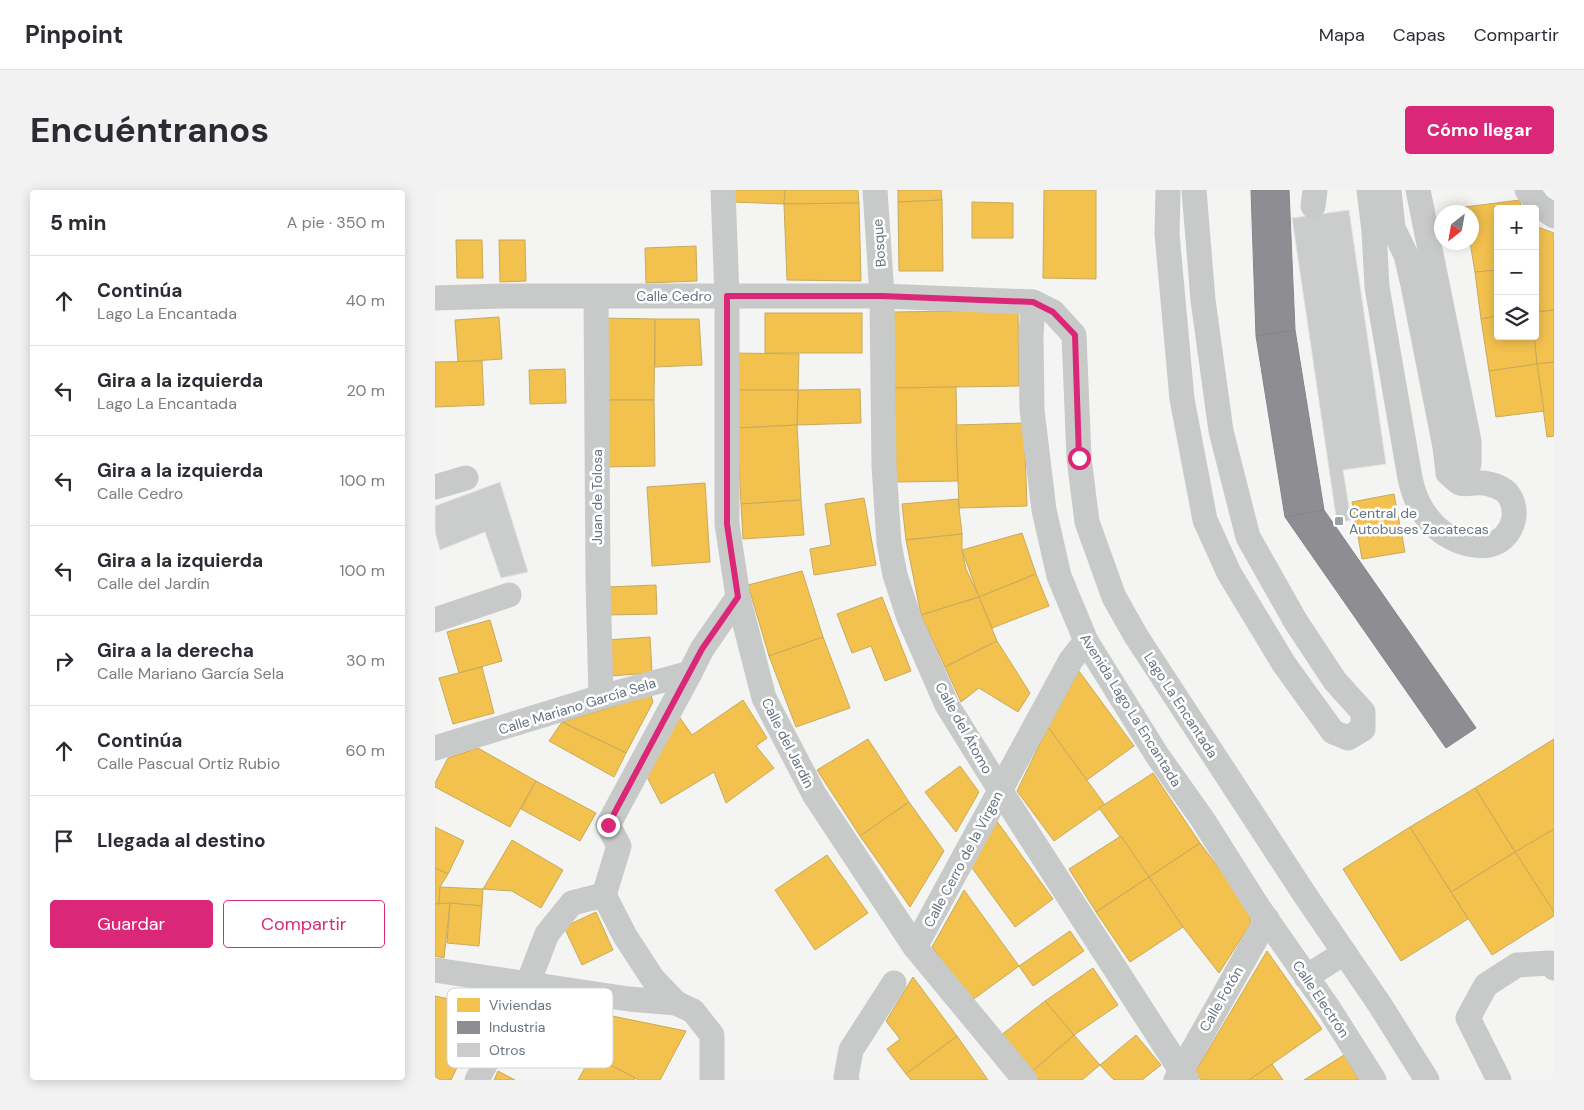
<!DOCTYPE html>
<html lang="es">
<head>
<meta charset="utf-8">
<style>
	body { margin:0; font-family:"DM Sans",sans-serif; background:#f2f2f3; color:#2b2b33 }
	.controls { position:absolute; right:15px; top:15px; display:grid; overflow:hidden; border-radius:5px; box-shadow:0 2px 12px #0003 }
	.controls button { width:45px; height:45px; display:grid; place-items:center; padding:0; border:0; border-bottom:1px solid #e1e1e2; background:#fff; color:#2b2b33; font:25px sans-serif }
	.compass { position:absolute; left:999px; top:15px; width:45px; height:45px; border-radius:50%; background:#fff; box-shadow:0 2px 12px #0003; rotate:211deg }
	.stop { position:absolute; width:15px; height:15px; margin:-11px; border:4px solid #db2777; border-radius:50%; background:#fff }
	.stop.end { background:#db2777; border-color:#fff; box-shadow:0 1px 5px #0008 }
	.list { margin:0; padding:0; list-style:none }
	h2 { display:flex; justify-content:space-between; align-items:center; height:65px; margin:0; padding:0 20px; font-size:21px }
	h2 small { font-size:16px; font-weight:400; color:#7c7c81 }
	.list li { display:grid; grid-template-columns:32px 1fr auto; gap:15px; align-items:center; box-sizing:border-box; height:90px; padding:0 20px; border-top:1px solid #e1e1e2 }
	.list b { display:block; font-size:19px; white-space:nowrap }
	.list p { margin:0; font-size:16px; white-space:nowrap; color:#7c7c81 }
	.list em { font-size:16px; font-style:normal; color:#7c7c81 }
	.actions { display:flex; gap:10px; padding:15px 20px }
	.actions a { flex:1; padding:11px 0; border:1px solid #db2777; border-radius:5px; text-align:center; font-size:18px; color:#db2777 }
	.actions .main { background:#db2777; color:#fff }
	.icon { flex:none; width:28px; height:28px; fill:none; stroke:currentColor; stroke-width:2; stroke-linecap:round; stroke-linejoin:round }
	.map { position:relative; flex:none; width:1119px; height:890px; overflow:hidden; border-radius:5px }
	header { display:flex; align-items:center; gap:30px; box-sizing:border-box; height:70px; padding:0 25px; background:#fff; border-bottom:1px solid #e1e1e2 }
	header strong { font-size:24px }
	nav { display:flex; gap:28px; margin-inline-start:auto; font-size:18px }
	.intro { display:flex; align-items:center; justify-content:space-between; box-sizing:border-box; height:120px; padding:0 30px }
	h1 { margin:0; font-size:35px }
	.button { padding:12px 22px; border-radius:5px; background:#db2777; color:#fff; font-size:18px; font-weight:700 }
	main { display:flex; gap:30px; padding:0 30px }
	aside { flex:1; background:#fff; border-radius:5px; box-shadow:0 2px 12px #0003 }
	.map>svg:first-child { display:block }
	.homes { fill:#f2c14e; stroke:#c8aa5d }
	.industry { fill:#8d8d92; stroke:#81868d }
	.building { fill:#cbcccc; stroke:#e3e3e2 }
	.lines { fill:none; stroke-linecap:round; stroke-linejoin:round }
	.minor { stroke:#c8caca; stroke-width:25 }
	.route { stroke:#db2777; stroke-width:6 }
	.poi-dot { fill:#98a1a8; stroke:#fff; stroke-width:2 }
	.labels { text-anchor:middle; stroke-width:5; stroke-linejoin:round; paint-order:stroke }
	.street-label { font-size:14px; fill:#667480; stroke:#fff }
	.poi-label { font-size:14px; fill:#667480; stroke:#fff; text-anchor:start }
	.key { fill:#fff; stroke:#d1d5d9; stroke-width:1 }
	.key-label { font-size:14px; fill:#667480 }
</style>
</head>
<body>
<header>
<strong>Pinpoint</strong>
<nav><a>Mapa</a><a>Capas</a><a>Compartir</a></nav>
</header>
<div class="intro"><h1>Encuéntranos</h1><a class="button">Cómo llegar</a></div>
<main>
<aside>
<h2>5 min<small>A pie · 350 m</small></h2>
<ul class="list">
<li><svg class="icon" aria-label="ahead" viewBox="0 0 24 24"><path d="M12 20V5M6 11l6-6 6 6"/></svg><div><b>Continúa</b><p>Lago La Encantada</p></div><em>40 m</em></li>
<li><svg class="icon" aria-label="left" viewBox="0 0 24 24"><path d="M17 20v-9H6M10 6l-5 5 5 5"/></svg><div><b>Gira a la izquierda</b><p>Lago La Encantada</p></div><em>20 m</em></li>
<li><svg class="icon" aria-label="left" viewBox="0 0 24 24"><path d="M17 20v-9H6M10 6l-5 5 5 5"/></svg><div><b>Gira a la izquierda</b><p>Calle Cedro</p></div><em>100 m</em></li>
<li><svg class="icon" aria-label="left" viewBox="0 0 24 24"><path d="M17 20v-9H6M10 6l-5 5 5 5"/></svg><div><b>Gira a la izquierda</b><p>Calle del Jardín</p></div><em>100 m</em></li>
<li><svg class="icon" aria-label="right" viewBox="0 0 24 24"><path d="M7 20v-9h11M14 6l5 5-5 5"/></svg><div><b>Gira a la derecha</b><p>Calle Mariano García Sela</p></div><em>30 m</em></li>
<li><svg class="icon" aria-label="ahead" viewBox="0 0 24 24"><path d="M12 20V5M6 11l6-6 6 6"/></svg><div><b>Continúa</b><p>Calle Pascual Ortiz Rubio</p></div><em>60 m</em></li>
<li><svg class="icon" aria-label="arrive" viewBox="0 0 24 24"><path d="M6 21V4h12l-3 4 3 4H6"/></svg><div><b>Llegada al destino</b></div></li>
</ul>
<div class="actions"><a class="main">Guardar</a><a>Compartir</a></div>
</aside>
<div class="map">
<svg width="1119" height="890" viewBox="0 0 1119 890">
	<rect width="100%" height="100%" fill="#f4f4f2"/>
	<g class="homes">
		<polygon points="298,0 350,0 349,14 298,12"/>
		<polygon points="350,0 423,0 424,13 349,14"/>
		<polygon points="463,0 506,0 507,10 463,12"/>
		<polygon points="609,0 661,0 661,89 608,88"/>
		<polygon points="507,10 508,81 464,81 463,12"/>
		<polygon points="1085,10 1086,19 1063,19 1063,80 1040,82 1035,52 1036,52 1036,22 1030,22 1030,17"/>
		<polygon points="537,12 578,13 578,48 537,48"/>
		<polygon points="424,13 426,91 352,90 349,14"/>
		<polygon points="1100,36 1119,43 1119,120 1100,122"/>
		<polygon points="21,50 47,50 48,88 22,88"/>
		<polygon points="64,50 90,50 91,91 65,92"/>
		<polygon points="261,56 262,91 211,93 210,58"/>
		<polygon points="1063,80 1063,126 1046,129 1040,82"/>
		<polygon points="583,120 584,196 460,198 458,122"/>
		<polygon points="1119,120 1119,172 1102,174 1099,146 1100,122"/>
		<rect x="330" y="123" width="97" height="40"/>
		<polygon points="1063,126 1063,146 1099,146 1102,174 1054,181 1046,129"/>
		<polygon points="64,127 67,169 23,172 20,130"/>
		<polygon points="164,128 220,129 219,210 165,210"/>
		<polygon points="220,129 264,129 267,175 220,177"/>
		<polygon points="299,163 364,164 363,200 298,200"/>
		<polygon points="47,171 49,215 0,217 0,172"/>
		<polygon points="1119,172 1119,246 1112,247 1102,174"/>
		<polygon points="1102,174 1109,221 1061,227 1054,181"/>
		<polygon points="130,179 131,213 95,214 94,180"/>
		<polygon points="521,197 523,291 461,292 460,198"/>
		<polygon points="425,199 426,233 362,235 363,200"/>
		<polygon points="298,200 363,200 362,235 302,238"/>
		<polygon points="165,210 219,210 220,276 166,277"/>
		<polygon points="589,233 592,316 524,318 521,235"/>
		<polygon points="362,235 366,310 306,314 302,238"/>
		<polygon points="270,293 275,372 217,376 212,297"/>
		<polygon points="959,304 970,362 927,369 917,312"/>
		<polygon points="429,308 441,375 379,385 375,359 396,355 390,314"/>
		<polygon points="523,309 527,344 471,350 467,314"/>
		<polygon points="366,310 369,345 308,349 306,314"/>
		<polygon points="587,343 601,384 544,407 527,360"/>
		<polygon points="527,344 527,360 531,379 544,407 486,425 471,350"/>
		<polygon points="367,381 388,447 334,466 313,395"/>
		<polygon points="601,384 614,416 557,438 544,407"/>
		<polygon points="221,395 222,424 173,425 172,397"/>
		<polygon points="447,407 476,481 450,491 436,456 417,463 402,424"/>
		<polygon points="544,407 562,451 510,477 486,425"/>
		<polygon points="55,430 67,471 24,483 12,442"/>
		<polygon points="215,447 217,483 174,486 172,450"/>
		<polygon points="388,447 415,518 361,537 334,466"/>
		<polygon points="562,451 595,503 583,522 544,498 526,512 510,477"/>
		<polygon points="47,477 59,523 18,534 4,488"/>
		<polygon points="644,481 699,556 652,590 613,537"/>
		<polygon points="216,505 218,512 191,563 127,532"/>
		<polygon points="308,510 332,548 321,556 339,578 291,613 279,582 226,614 210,583 243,525 257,545"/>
		<polygon points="127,532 191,563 179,587 114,551"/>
		<polygon points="613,537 670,615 619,651 582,601"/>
		<polygon points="433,549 474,612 425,646 382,580"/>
		<polygon points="1119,549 1119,639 1080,662 1040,598"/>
		<polygon points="43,558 101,591 75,637 0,597 0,593 13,568"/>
		<polygon points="525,576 544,602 521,642 490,602"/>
		<polygon points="718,583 765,653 714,687 664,618"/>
		<polygon points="101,591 161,623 145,651 86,619"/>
		<polygon points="1040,598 1080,662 1016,702 975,637"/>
		<polygon points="474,612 509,661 475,717 425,646"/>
		<polygon points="561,630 618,709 580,737 535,675"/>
		<polygon points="0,637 29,651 13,684 0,678"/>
		<polygon points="975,637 1033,729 966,771 908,679"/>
		<polygon points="1119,639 1119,722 1080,662"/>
		<polygon points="686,646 714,687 661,722 634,679"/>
		<polygon points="77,650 128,680 106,718 77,701 48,699"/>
		<polygon points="765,653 813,718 816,733 784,783 748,737 714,687"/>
		<polygon points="1080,662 1119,722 1119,726 1057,765 1016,702"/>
		<polygon points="392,665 433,723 380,760 340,700"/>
		<polygon points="0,678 13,684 5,697 4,714 0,714"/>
		<polygon points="714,687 748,737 695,772 661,722"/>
		<polygon points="5,697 48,699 47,716 15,713 4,714"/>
		<polygon points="529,700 584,776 536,811 497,757"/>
		<polygon points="15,713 9,768 0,766 0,714"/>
		<polygon points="15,713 47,716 44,756 12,753"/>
		<polygon points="161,722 178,760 147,775 129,737"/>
		<polygon points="635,741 649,761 598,796 584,776"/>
		<polygon points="832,761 887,839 814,890 766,890 760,882"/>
		<polygon points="658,778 683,815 639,845 610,811"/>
		<polygon points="478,787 522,846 471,884 452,859 465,849 451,831"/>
		<polygon points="0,806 52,817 16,890 6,890 0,887"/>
		<polygon points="610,811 639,845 592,886 561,849"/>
		<polygon points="177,826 251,841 225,890 203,890 157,865"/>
		<polygon points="639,845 665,875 647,890 596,890 592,886"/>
		<polygon points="701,845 726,875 707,890 679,890 665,875"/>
		<polygon points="522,846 553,890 476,890 471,884"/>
		<polygon points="157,865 200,888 199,890 143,890"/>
		<polygon points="909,865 924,890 869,890"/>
		<polygon points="837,874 848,890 814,890"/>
		<polygon points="63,881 80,890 59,890"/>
	</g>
	<g class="industry">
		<polygon points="816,0 854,0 860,140 821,146"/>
		<polygon points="860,140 889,320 850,327 821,146"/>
		<polygon points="889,320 1041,538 1011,558 850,327"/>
	</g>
	<g class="building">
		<polygon points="914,20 951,274 908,280 916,330 902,333 857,28"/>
		<polygon points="65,292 93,382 66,388 50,342 5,360 0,342 0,316"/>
	</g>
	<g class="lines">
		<g class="minor">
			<polyline points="288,0 292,106 292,334 303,407 329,508 379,604 480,757 590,890"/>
			<polyline points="440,0 447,106 449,276 454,353 460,385 474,428 512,515 565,600 752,890"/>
			<polyline points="733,0 732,44 747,209 770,330 794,383 849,474 898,542 913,548 928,539 928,522 900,491 861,432 813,347 786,241 768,110 759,0"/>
			<path d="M934,0L939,41L942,97L975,288C979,306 985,321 999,335C1017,354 1060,368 1075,339C1078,333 1080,327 1079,321C1079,314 1075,305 1070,301C1062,295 1049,292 1040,293C1036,293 1029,295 1025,293C1021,291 1017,286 1013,283L1010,257L978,95L971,65L958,38L954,0"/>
			<polyline points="983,0 1034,251 1034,274 1026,293"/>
			<polyline points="1092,0 1103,15 1119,26"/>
			<polyline points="878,16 880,0"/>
			<polyline points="161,107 163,389 166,507"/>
			<polyline points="0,108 68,106 447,106 598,112 618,122 639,145 644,268 652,332 679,407 701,446 870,705 945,815 992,890"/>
			<polyline points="598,112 596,146 597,220 609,320 624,386 651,451 722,565 768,630 823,717 894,819 939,890"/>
			<polyline points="0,297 31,288"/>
			<polyline points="0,430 74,405"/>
			<polyline points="0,558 166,507 255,483 267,459 303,407"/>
			<polyline points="169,705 190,746 218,789 241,813"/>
			<polyline points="480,757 636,470 651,451"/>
			<polyline points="0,780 194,809 241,813 258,821 277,845 277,890"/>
			<polyline points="871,787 909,763"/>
			<polyline points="42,890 93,793 112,744 137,713 169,705 184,656 173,635 255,483"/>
			<polyline points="412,890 411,887 416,860 459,793"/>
			<polyline points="741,890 832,729"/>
			<polyline points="1064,890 1033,828 1051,795 1082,775 1115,773 1119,778"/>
		</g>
	</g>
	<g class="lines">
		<polyline class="route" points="173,635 267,459 303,407 292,334 292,106 447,106 598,112 618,122 640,145 644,268"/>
	</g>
	<rect class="poi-dot" x="899" y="326" width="10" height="10" rx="2.5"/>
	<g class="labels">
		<g class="street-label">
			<text transform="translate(444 53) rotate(-94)" y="5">Bosque</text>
			<text x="239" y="111">Calle Cedro</text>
			<text transform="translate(162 307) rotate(-90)" y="5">Juan de Tolosa</text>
			<text transform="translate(746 515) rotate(57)" y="5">Lago La Encantada</text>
			<text transform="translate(142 516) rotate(-17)" y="5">Calle Mariano García Sela</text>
			<text transform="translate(696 520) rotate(58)" y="5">Avenida Lago La Encantada</text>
			<text transform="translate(529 538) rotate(61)" y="5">Calle del Átomo</text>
			<text transform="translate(353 553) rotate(63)" y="5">Calle del Jardín</text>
			<text transform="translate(528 669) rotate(-62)" y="5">Calle Cerro de la Virgen</text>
			<text transform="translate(786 809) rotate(-60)" y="5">Calle Fotón</text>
			<text transform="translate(886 809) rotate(56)" y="5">Calle Electrón</text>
		</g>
		<g class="poi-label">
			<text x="914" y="328">Central de<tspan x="914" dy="16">Autobuses Zacatecas</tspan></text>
		</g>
	</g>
	<rect x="12" y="798" width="166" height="80" rx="8" class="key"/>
	<rect x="22" y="808" width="23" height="14" fill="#f2c14e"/>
	<rect x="22" y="831" width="23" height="13" fill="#8d8d92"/>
	<rect x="22" y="853" width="23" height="14" fill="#cbcccc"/>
	<g class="key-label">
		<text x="54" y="820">Viviendas</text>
		<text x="54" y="842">Industria</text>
		<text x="54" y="865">Otros</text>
	</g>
</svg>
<div class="controls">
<button>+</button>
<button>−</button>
<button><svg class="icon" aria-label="layers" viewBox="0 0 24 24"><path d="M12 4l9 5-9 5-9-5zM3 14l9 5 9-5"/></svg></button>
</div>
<svg class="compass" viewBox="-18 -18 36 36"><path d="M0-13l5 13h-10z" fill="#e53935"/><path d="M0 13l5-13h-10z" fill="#7c7c81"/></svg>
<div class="stop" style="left:644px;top:268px"></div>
<div class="stop end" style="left:173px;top:635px"></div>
</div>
</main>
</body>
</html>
